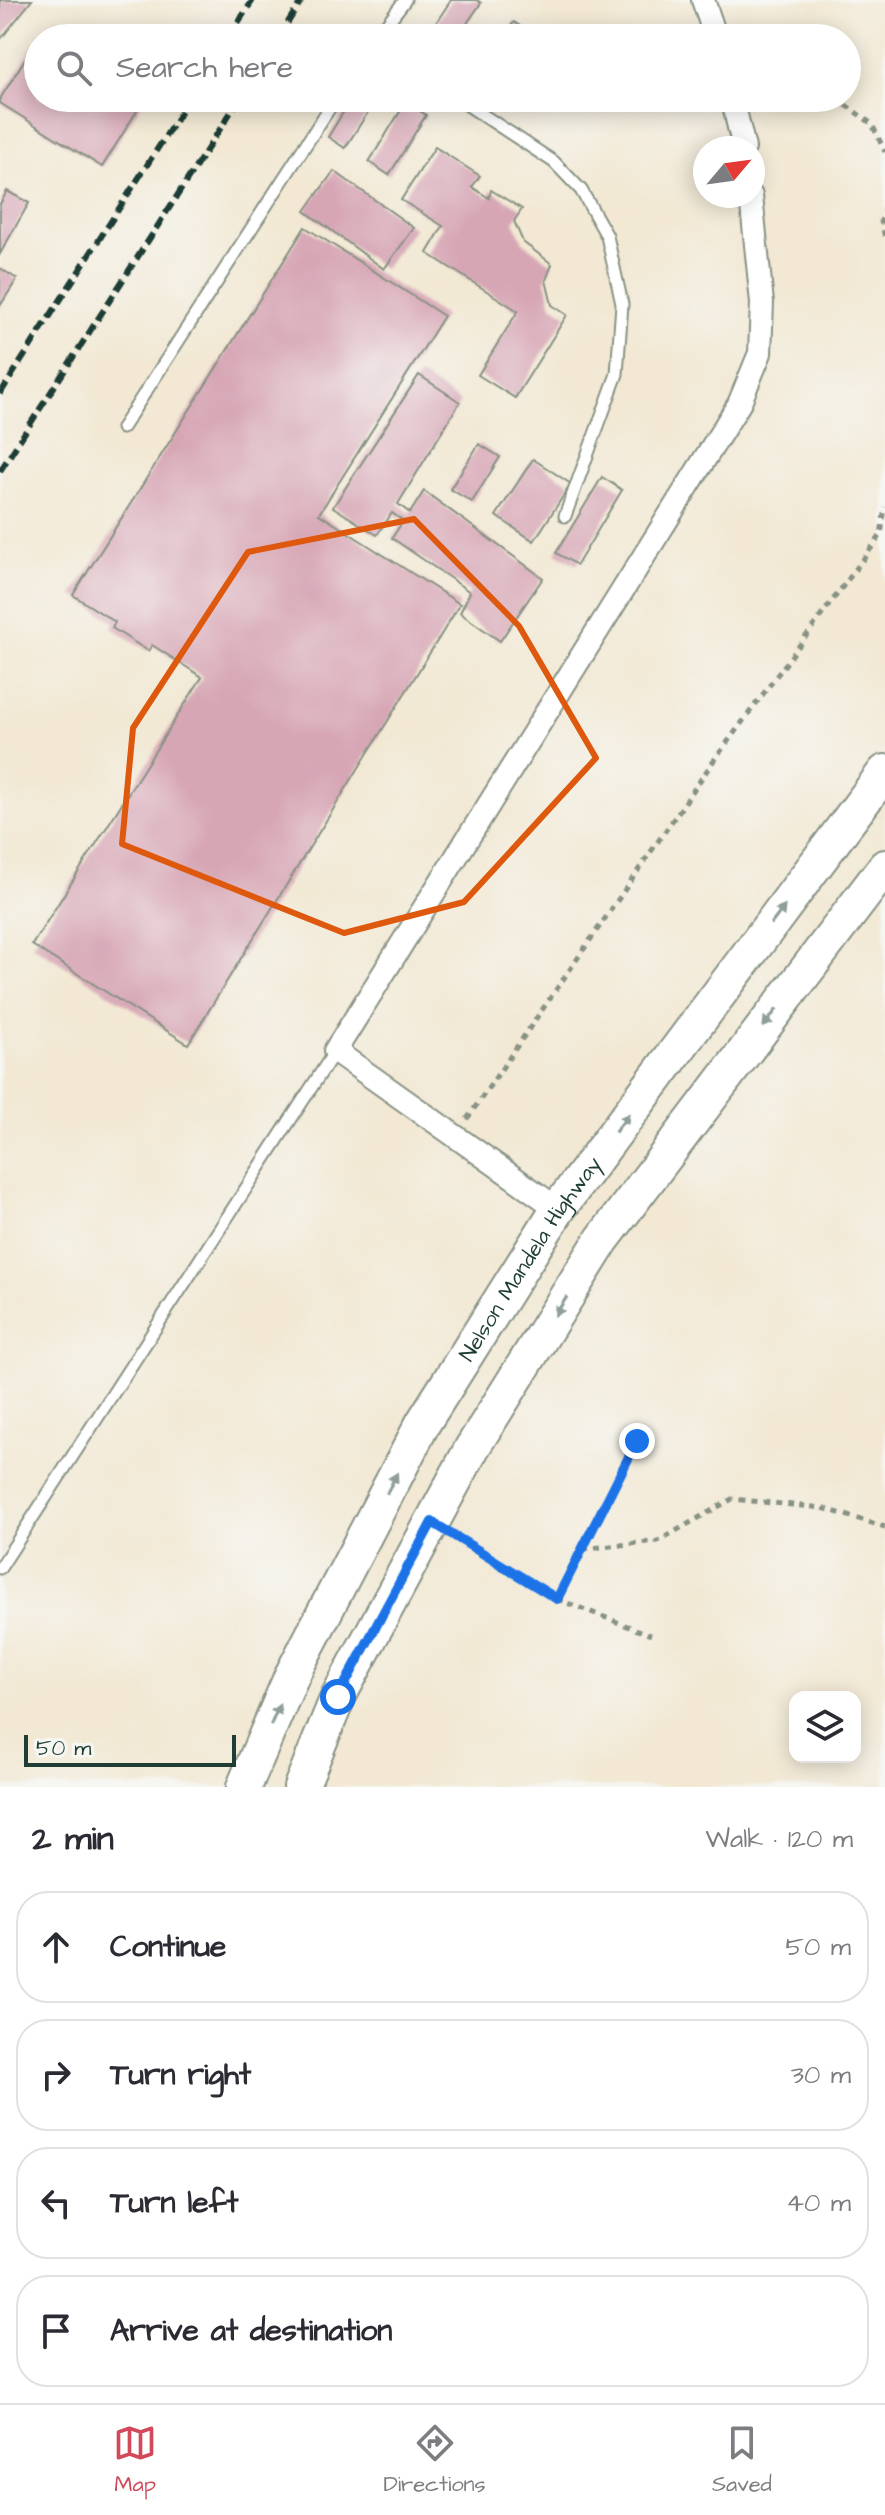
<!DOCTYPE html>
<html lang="en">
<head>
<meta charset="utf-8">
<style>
	body { margin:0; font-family:"Architects Daughter",sans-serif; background:#f7f7f7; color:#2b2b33 }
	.controls { position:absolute; right:24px; bottom:24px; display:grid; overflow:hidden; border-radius:16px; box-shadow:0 4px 20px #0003 }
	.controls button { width:72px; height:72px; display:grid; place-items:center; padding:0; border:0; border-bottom:2px solid #e1e1e2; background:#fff; color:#2b2b33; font:40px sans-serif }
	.compass { position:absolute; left:693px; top:136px; width:72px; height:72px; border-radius:50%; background:#fff; box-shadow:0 4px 20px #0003; rotate:61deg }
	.scale { position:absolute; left:24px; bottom:20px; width:212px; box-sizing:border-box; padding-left:8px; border:4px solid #1f3d34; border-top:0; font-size:22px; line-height:28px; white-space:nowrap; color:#1f3d34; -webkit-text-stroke:6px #f6f6f2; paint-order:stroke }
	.stop { position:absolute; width:24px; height:24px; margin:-18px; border:6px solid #1a73e8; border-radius:50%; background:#fff }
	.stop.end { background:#1a73e8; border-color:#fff; box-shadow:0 2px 8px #0008 }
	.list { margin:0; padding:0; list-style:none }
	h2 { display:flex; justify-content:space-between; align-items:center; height:104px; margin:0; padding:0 32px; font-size:34px }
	h2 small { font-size:26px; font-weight:400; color:#7c7c81 }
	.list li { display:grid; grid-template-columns:52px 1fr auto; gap:24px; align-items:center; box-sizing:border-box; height:112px; margin:0 16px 16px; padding:0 16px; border:2px solid #e1e1e2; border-radius:32px }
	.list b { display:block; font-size:30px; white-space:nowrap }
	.list em { font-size:26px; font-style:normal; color:#7c7c81 }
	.icon { flex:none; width:44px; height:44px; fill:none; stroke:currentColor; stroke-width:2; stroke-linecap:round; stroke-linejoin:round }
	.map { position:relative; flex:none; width:885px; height:1787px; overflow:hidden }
	.search { position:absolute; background:#fff; box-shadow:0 4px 20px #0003; left:24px; right:24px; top:24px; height:88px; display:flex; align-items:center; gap:20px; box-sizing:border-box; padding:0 28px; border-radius:44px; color:#7c7c81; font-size:30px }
	.sheet { height:616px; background:#fff }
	nav { display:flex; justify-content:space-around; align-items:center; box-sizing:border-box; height:112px; border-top:2px solid #e1e1e2; background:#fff; font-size:22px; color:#7c7c81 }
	nav a { display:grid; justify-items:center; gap:4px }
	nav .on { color:#d1495b }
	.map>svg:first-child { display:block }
	.building { fill:#d7a6b5 }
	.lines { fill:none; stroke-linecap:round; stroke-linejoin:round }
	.lane-casing { stroke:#889284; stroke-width:15 }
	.street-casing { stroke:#889284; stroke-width:26 }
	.primary-casing { stroke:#889284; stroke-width:38 }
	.path { stroke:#889284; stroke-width:5; stroke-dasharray:6 6; stroke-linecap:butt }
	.lane { stroke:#fff; stroke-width:11 }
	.street { stroke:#fff; stroke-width:22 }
	.primary { stroke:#fff; stroke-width:34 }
	.rail { stroke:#1f3d34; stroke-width:6; stroke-dasharray:12 6; stroke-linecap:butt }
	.oneway { fill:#8f9e9a }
	.route { stroke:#1a73e8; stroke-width:10 }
	.marked { fill:none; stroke:#de580e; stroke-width:6; stroke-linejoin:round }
	.labels { text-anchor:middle; stroke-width:6; stroke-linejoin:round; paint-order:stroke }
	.street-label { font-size:22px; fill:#1f3d34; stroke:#f6f6f2 }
</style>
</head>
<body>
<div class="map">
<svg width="885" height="1787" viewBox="0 0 885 1787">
	<rect width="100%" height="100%" fill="#f6f6f2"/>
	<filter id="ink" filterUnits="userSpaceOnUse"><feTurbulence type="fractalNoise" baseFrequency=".0125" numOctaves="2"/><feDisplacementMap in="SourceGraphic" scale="16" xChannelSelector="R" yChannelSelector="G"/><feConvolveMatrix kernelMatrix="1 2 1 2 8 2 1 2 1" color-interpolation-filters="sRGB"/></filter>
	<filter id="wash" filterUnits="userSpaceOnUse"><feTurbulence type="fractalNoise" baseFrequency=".006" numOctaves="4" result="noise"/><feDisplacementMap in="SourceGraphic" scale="32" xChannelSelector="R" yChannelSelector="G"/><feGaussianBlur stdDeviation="1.8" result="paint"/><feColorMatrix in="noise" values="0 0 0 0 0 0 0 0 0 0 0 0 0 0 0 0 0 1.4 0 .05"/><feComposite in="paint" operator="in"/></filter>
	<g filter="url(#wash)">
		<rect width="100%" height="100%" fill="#f2e8d3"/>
		<g id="blocks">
			<g class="building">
				<polygon points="0,0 32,0 0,40"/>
				<polygon points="451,0 477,0 481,3 457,38 426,38"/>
				<polygon points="514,22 533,35 531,38 503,38"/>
				<polygon points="41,33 48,38 38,38 38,98 145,98 102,167 0,103 0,99"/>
				<polygon points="352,98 377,98 345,148 328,137"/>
				<polygon points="406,102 426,115 389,175 369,162"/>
				<polygon points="435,147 480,176 472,187 489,198 491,190 522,209 514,221 523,242 552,264 546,280 552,305 567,315 515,398 478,375 518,311 427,253 443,226 401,200"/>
				<polygon points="334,171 414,228 384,269 305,211"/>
				<polygon points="7,191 29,203 0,254 0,204"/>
				<polygon points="305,227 444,316 319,514 460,604 188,1044 32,945 202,677 152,645 148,651 112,628 115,622 73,595"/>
				<polygon points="0,268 17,279 0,306"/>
				<polygon points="419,375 460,402 398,504 410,513 424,491 543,578 500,641 460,613 470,592 392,538 403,521 392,513 377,535 333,507"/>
				<polygon points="479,444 500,457 472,502 450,489"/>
				<polygon points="533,459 571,484 534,541 496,516"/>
				<polygon points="602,477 622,490 577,565 556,553"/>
			</g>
		</g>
	</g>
	<g filter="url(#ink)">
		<use href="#blocks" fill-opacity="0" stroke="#889284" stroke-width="2"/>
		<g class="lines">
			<defs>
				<g id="lane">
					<polyline points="376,38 405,0"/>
					<polyline points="457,98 554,162 581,190 607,236 622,304 617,374 565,516"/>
					<polyline points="122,428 336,98"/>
					<polyline points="0,1568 335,1051"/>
				</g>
				<g id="street">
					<polyline points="703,0 716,38"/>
					<polyline points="732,98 744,148"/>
					<polyline points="558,1209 335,1051 739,404 760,353 762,303 751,196"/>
				</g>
				<g id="primary">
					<path id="s1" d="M244,1787L292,1675L423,1423L558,1209L885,772"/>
					<polyline points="301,1787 338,1697 472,1448 602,1240 885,867"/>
				</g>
			</defs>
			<use href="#lane" class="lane-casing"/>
			<use href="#street" class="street-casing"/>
			<use href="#primary" class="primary-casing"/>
			<g class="path">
				<polyline points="739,27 754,38"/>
				<polyline points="836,98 872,124 885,152"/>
				<polyline points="885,207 881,221 885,238"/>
				<polyline points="467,1119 712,763 881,535 885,507"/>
				<polyline points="457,1538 557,1599 637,1441"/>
				<polyline points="583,1549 658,1541 732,1499 823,1508 885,1527"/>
				<polyline points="557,1599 651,1635"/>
			</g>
			<use href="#lane" class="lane"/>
			<use href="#street" class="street"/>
			<use href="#primary" class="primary"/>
			<g class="rail">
				<polyline points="228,38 253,0"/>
				<polyline points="278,38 302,0"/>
				<polyline points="0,394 190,98"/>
				<polyline points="0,471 240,98"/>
			</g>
		</g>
		<defs><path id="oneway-solid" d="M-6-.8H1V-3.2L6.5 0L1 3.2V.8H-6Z" transform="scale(2)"/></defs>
		<g class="oneway">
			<use href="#oneway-solid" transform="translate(778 915) rotate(-53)"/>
			<use href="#oneway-solid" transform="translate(770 1018) rotate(127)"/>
			<use href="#oneway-solid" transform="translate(622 1123) rotate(-53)"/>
			<use href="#oneway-solid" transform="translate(561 1306) rotate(122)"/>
			<use href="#oneway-solid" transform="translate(392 1483) rotate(-63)"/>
			<use href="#oneway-solid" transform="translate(275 1715) rotate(-67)"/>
		</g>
	</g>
	<g class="lines" filter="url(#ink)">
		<polyline class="route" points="338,1697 432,1522 557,1599 637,1441"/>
	</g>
	<path class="marked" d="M414,519L519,626L596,758L464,902L344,933L122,844L133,728L248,552Z"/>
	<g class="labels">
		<g class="street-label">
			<text dy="8" stroke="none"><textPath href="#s1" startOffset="602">Nelson Mandela Highway</textPath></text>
		</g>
	</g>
</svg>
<div class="controls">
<button><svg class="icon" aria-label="layers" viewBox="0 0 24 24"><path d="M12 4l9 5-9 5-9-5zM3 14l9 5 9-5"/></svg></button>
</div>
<svg class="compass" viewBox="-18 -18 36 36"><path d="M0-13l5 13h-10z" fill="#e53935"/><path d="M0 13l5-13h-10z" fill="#7c7c81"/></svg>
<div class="scale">50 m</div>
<div class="stop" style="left:338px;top:1697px"></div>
<div class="stop end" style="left:637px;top:1441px"></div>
<div class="search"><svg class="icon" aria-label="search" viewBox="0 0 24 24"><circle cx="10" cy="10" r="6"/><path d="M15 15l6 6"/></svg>Search here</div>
</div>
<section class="sheet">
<h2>2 min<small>Walk · 120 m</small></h2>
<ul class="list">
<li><svg class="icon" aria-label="ahead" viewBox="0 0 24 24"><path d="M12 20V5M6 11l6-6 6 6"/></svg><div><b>Continue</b></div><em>50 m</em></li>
<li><svg class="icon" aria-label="right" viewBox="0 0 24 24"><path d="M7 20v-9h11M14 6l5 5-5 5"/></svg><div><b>Turn right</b></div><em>30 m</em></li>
<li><svg class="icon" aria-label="left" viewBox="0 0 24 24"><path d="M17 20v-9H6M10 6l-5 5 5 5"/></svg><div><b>Turn left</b></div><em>40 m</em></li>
<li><svg class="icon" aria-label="arrive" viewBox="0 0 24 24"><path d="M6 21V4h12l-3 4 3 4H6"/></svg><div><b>Arrive at destination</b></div></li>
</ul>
</section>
<nav>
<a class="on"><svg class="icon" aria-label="map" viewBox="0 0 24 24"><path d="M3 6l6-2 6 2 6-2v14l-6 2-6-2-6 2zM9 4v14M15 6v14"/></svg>Map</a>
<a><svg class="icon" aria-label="directions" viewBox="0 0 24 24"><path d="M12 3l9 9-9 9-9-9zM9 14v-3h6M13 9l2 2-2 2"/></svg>Directions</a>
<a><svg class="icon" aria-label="saved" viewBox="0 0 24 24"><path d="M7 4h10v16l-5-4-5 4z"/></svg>Saved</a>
</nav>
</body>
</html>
